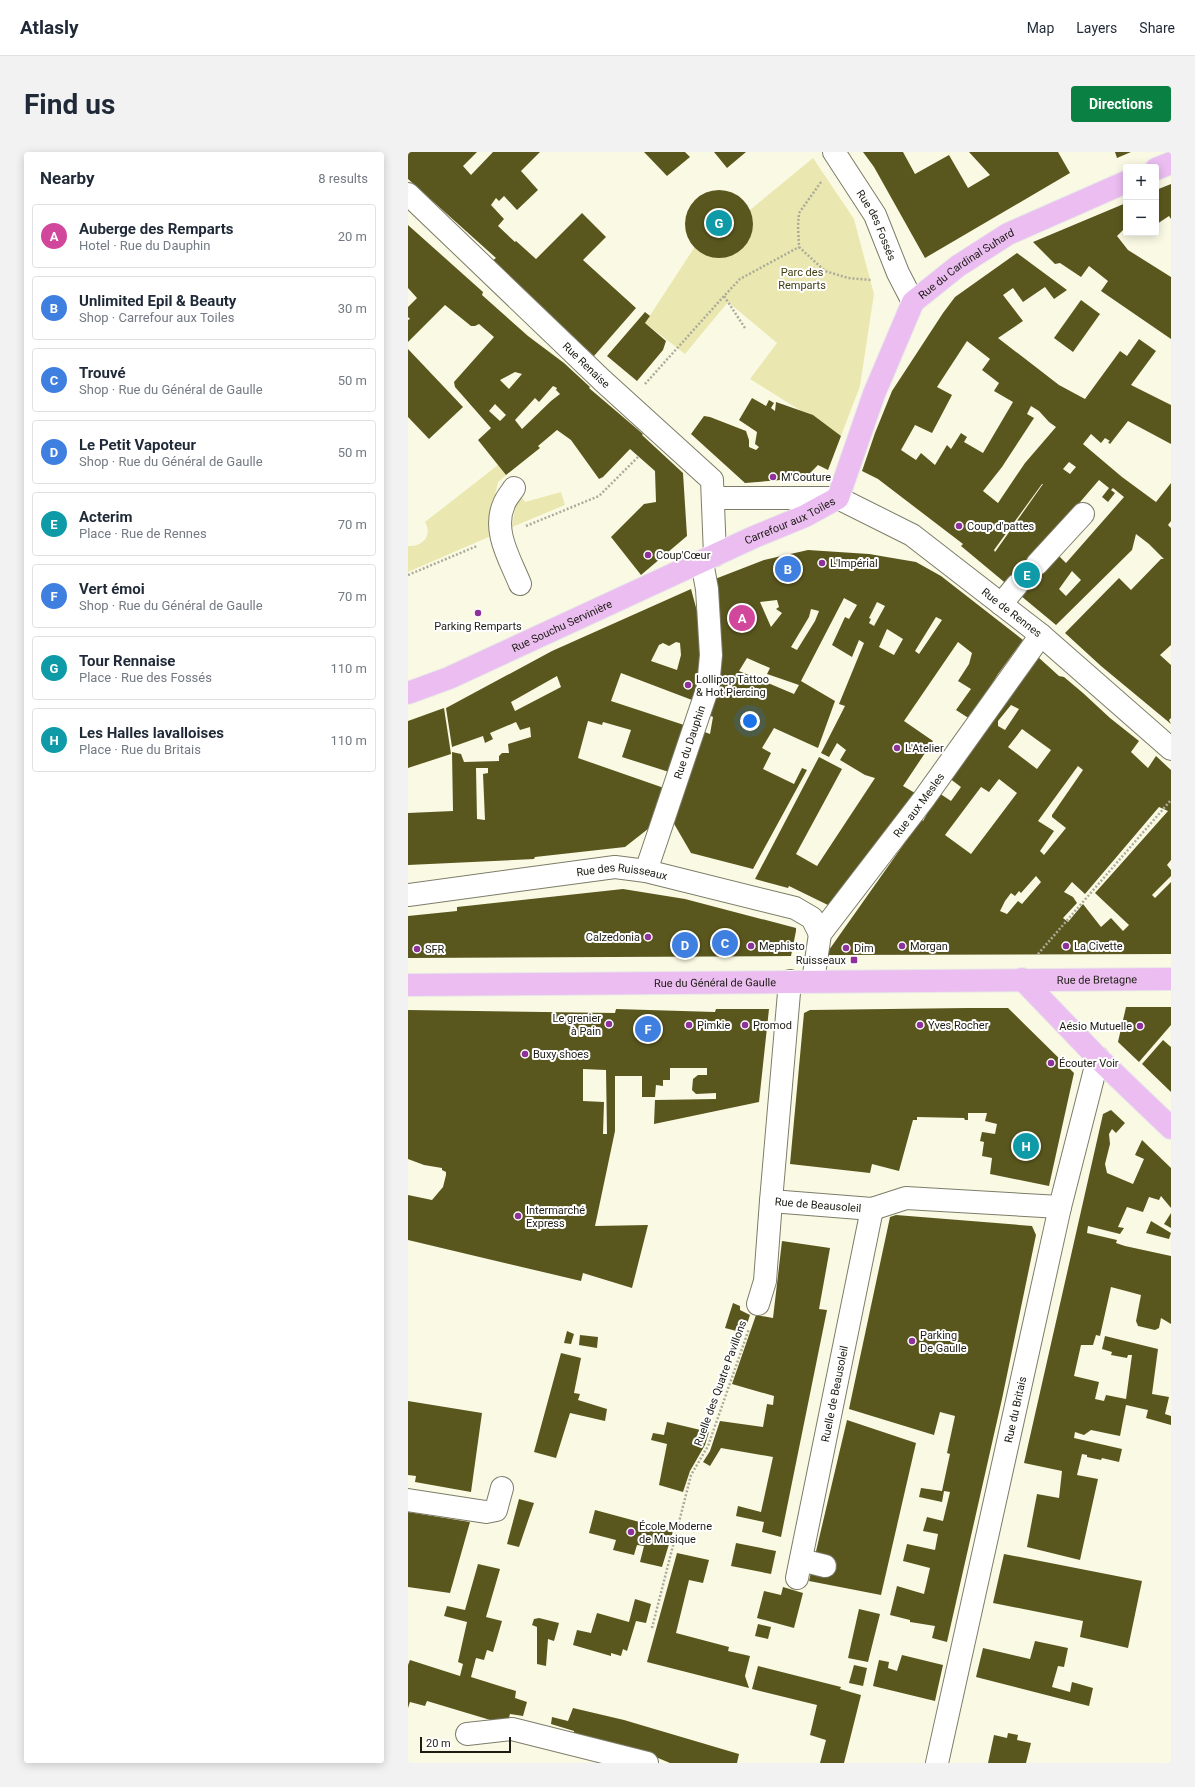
<!DOCTYPE html>
<html lang="en">
<head>
<meta charset="utf-8">
<style>
	body { margin:0; font-family:Roboto,sans-serif; background:#f2f2f3; color:#1f2937 }
	.controls { position:absolute; right:12px; top:12px; display:grid; overflow:hidden; border-radius:4px; box-shadow:0 2px 10px #0003 }
	.controls button { width:36px; height:36px; display:grid; place-items:center; padding:0; border:0; border-bottom:1px solid #e0e1e3; background:#fff; color:#1f2937; font:20px sans-serif }
	.scale { position:absolute; left:12px; bottom:10px; width:91px; box-sizing:border-box; padding-left:4px; border:2px solid #1d1c14; border-top:0; font-size:11px; line-height:14px; white-space:nowrap; color:#1d1c14; -webkit-text-stroke:3px #fff; paint-order:stroke }
	.you { position:absolute; left:342px; top:569px; width:14px; height:14px; margin:-10px; border:3px solid #fff; border-radius:50%; background:#1a73e8; box-shadow:0 0 0 6px #1a73e833 }
	.badge { display:grid; place-items:center; width:26px; height:26px; border-radius:50%; background:#0b8043; color:#fff; font-size:13px; font-weight:700 }
	.pin { position:absolute; translate:-50% -50%; border:2px solid #fff; box-shadow:0 1px 4px #0006 }
	.list { margin:0; padding:0; list-style:none }
	h2 { display:flex; justify-content:space-between; align-items:center; height:52px; margin:0; padding:0 16px; font-size:17px }
	h2 small { font-size:13px; font-weight:400; color:#747a83 }
	.list li { display:grid; grid-template-columns:26px 1fr auto; gap:12px; align-items:center; box-sizing:border-box; height:64px; margin:0 8px 8px; padding:0 8px; border:1px solid #e0e1e3; border-radius:4px }
	.list b { display:block; font-size:15px; white-space:nowrap }
	.list p { margin:0; font-size:13px; white-space:nowrap; color:#747a83 }
	.list em { font-size:13px; font-style:normal; color:#747a83 }
	.map { position:relative; flex:none; width:763px; height:1611px; overflow:hidden; border-radius:4px }
	header { display:flex; align-items:center; gap:24px; box-sizing:border-box; height:56px; padding:0 20px; background:#fff; border-bottom:1px solid #e0e1e3 }
	header strong { font-size:19px }
	nav { display:flex; gap:22px; margin-inline-start:auto; font-size:14px }
	.intro { display:flex; align-items:center; justify-content:space-between; box-sizing:border-box; height:96px; padding:0 24px }
	h1 { margin:0; font-size:28px }
	.button { padding:10px 18px; border-radius:4px; background:#0b8043; color:#fff; font-size:14px; font-weight:700 }
	main { display:flex; gap:24px; padding:0 24px }
	aside { flex:1; background:#fff; border-radius:4px; box-shadow:0 2px 10px #0003 }
	.map>svg:first-child { display:block }
	.green { fill:#eae8b0 }
	.building { fill:#5a571e; fill-rule:evenodd }
	.lines { fill:none; stroke-linecap:round; stroke-linejoin:round }
	.minor-tunnel { stroke:#d9d9c5; stroke-width:22; stroke-dasharray:22 11; stroke-linecap:butt }
	.minor-casing { stroke:#7d7c69; stroke-width:24 }
	.major-casing { stroke:#e8e8e8; stroke-width:24 }
	.path { stroke:#acab9a; stroke-width:2.5; stroke-dasharray:2 2; stroke-linecap:butt }
	.minor { stroke:#fff; stroke-width:22 }
	.major { stroke:#ebbdf1; stroke-width:22 }
	.poi-dot { fill:#8e319b; stroke:#fff; stroke-width:1.5 }
	.labels { text-anchor:middle; stroke-width:4; stroke-linejoin:round; paint-order:stroke }
	.street-label { font-size:11px; fill:#1d1c14; stroke:#fff }
	.park-label { font-size:11px; fill:#424013; stroke:#fff }
	.poi-label { font-size:11px; fill:#1d1c14; stroke:#fff; text-anchor:start }
</style>
</head>
<body>
<header>
<strong>Atlasly</strong>
<nav><a>Map</a><a>Layers</a><a>Share</a></nav>
</header>
<div class="intro"><h1>Find us</h1><a class="button">Directions</a></div>
<main>
<aside>
<h2>Nearby<small>8 results</small></h2>
<ul class="list">
<li><span class="badge" style="background:#d1479c">A</span><div><b>Auberge des Remparts</b><p>Hotel · Rue du Dauphin</p></div><em>20 m</em></li>
<li><span class="badge" style="background:#3f7fe0">B</span><div><b>Unlimited Epil &amp; Beauty</b><p>Shop · Carrefour aux Toiles</p></div><em>30 m</em></li>
<li><span class="badge" style="background:#3f7fe0">C</span><div><b>Trouvé</b><p>Shop · Rue du Général de Gaulle</p></div><em>50 m</em></li>
<li><span class="badge" style="background:#3f7fe0">D</span><div><b>Le Petit Vapoteur</b><p>Shop · Rue du Général de Gaulle</p></div><em>50 m</em></li>
<li><span class="badge" style="background:#0f9aa8">E</span><div><b>Acterim</b><p>Place · Rue de Rennes</p></div><em>70 m</em></li>
<li><span class="badge" style="background:#3f7fe0">F</span><div><b>Vert émoi</b><p>Shop · Rue du Général de Gaulle</p></div><em>70 m</em></li>
<li><span class="badge" style="background:#0f9aa8">G</span><div><b>Tour Rennaise</b><p>Place · Rue des Fossés</p></div><em>110 m</em></li>
<li><span class="badge" style="background:#0f9aa8">H</span><div><b>Les Halles lavalloises</b><p>Place · Rue du Britais</p></div><em>110 m</em></li>
</ul>
</aside>
<div class="map">
<svg width="763" height="1611" viewBox="0 0 763 1611">
	<rect width="100%" height="100%" fill="#fafae4"/>
	<g class="green">
		<polygon points="405,6 446,67 466,142 452,234 433,284 342,227 369,191 320,150 277,202 237,171 286,96 337,94 342,58"/>
		<path d="M90,313L98,323L90,330L86,347L83,384L0,420V394C14,395 25,384 17,370Z"/>
		<polygon points="153,340 157,353 104,375 107,356 114,345 117,350"/>
	</g>
	<g class="building">
		<polygon points="0,0 69,0 55,14 63,23 85,0 132,0 113,19 130,38 109,58 96,44 91,49 88,46 83,53 96,67 90,74 107,90 108,89 128,107 174,61 198,85 175,108 228,156 186,204 84,109 88,106 0,27"/>
		<polygon points="236,0 277,0 282,5 259,24"/>
		<polygon points="306,0 338,0 319,16"/>
		<polygon points="455,0 495,0 507,22 541,3 560,36 582,23 561,0 650,0 662,21 517,106 466,15"/>
		<polygon points="707,0 723,0 709,6"/>
		<polygon points="763,32 763,67 761,64 749,72 748,70 748,38"/>
		<circle cx="311" cy="72" r="34"/>
		<polygon points="718,51 718,75 709,84 720,98 763,125 763,187 693,139 700,129 681,114 673,125 652,111 647,112 625,90"/>
		<path d="M0,73L75,140L74,143L120,184L156,211L182,235L181,236L235,282L234,283L275,321L279,384L233,423L203,385L236,352L248,350L247,319L222,297L195,325L191,327L163,288L149,278L130,294L132,296L98,323L70,288L83,276L47,235L46,230L86,185L71,172L67,174H63L37,153L0,190V168L2,167L0,165V155L9,146L0,136ZM107,220L114,222L101,237L92,228ZM145,234L149,236L148,238L152,242L143,249L114,277L107,268L127,246L131,250ZM87,252L98,263L92,269L81,259Z"/>
		<path d="M609,101L659,138L646,147L637,135L615,150L605,136L595,143L615,169L590,186L651,233L677,247L712,199L719,204L731,187L748,199L723,233L763,253V292L720,269L702,292L700,290L702,289L697,286L693,291L683,282L675,292L714,325L748,350L763,331V369L760,373L763,376V493L752,503L763,513V566L761,568L763,572L693,514L657,481L711,426L723,438L753,407H756L741,392L728,382L724,398L648,473L553,394L555,392L470,327L454,319L467,281L484,239L535,161L547,145ZM559,189L582,207L574,218L591,231L586,239L605,250L575,301L556,290L559,285L553,281L543,297L539,293L527,313L513,301L508,308L493,298L507,273L524,281L544,243L529,235ZM623,254L631,259L641,270L648,275L617,311L590,351L575,339L594,315L626,266L619,262ZM661,310L668,315L662,322L655,317ZM691,328L701,336L694,345L700,350L707,341L703,338L705,336L716,345L658,411L649,402L643,384ZM634,332H635L587,400L586,398ZM664,419L673,428L658,444L651,437Z"/>
		<polygon points="673,148 692,162 665,200 646,186"/>
		<polygon points="237,160 242,164 237,171 258,189 255,198 229,229 199,204"/>
		<polygon points="0,197 55,255 21,287 0,265"/>
		<polygon points="344,246 358,254 361,248 366,251 363,256 367,259 368,250 405,263 433,284 420,318 410,313 397,326 337,331 283,282 296,264 302,265 338,279 341,288 341,295 348,298 351,295 347,292 349,280 331,268"/>
		<path d="M400,398L461,402L508,410L533,424L615,488L590,522L562,567L548,558L563,537L550,529L561,512L564,501L550,490L496,569L525,589L495,634L507,641L424,755L381,734L380,736L347,727L411,605L434,617L388,702L409,714L467,626L457,623L432,608L438,598L429,591L421,605L413,601L437,554L431,552L456,491L451,488L444,505L424,493L437,465L441,467L449,453L436,446L393,529L427,549L410,596L366,576L354,596L363,601L355,617L386,632L394,616L399,618L345,717L283,701L265,670L294,579L302,582L305,565L301,563L307,427L356,408ZM369,448L371,455L368,457L374,461L363,475L352,450ZM469,450L477,454L466,474L461,471L463,467L461,466ZM403,457L411,459L407,469L389,498L383,495L401,465ZM528,465L534,468L511,502L507,499ZM479,477L495,487L486,503L471,495ZM339,506L362,516L359,522L391,533L386,542L331,519Z"/>
		<path d="M283,437L290,463L295,506L291,526L284,548L213,521L203,549L276,573L261,620L214,605L223,578L195,570L194,573L180,569L170,606L256,636L245,673L217,695L127,705L126,707L0,713V661L45,659L44,600L53,602L56,610L91,609V604L94,601H101L100,592L123,585L122,575L112,578L108,570L82,581L85,587L77,591L75,584L44,595L38,556L144,499ZM268,490L272,491L273,503L269,518L243,509L251,493L255,491L261,494ZM149,524L153,535L107,559L103,550ZM68,616H80V621L75,622L77,668L69,667Z"/>
		<path d="M630,505L651,524L656,525L675,541L702,566L731,589L723,600L740,616L748,604L763,618V708L759,713L763,718V724L744,743L747,746L763,730V802L421,803V798L498,689L514,668L515,669L531,641L543,649L553,635L541,626ZM603,553L611,557L597,578L590,574V569ZM614,577L643,598L629,617L600,595ZM670,614L675,618L644,663V665L658,676L636,703L632,699L646,679L630,669ZM591,627L609,641L563,702L537,683L573,635L581,640ZM751,655L760,659L687,741L721,773L715,779L703,766L693,775L675,752L660,770L655,766L669,751L665,745L656,740L664,730L677,742ZM628,724L633,730L614,752L610,749L599,762L592,759L597,749L603,741L607,744L611,739L613,741Z"/>
		<polygon points="36,556 43,602 0,616 0,569"/>
		<polygon points="215,737 277,747 388,776 388,779 383,804 0,806 0,764 49,759 49,755"/>
		<polygon points="718,855 763,855 763,873 731,910 710,890"/>
		<polygon points="559,856 600,856 666,921 641,1034 582,1022 584,1006 574,1004 576,990 572,989 574,980 587,982 589,972 577,969 579,961 560,961 560,968 557,968 556,966 509,965 509,968 505,968 491,1019 464,1012 462,1021 382,1012 396,861 402,858"/>
		<path d="M208,857L307,860L308,857H361L351,950L246,972L247,948L308,947V941L288,942L284,938L285,927L290,923H299V916H262V928H255V934L248,933L247,945H234V924H207V979L187,1074L240,1073L224,1136L175,1121L173,1129L0,1088V1043L24,1048L35,1035L38,1023V1020L34,1018V1016L16,1013L0,1007V858L207,861ZM175,917L198,918L199,982H195L196,950L175,949Z"/>
		<polygon points="755,888 763,895 763,940 734,912"/>
		<polygon points="703,958 717,971 708,981 704,977 701,982 702,992 697,1012 699,1021 725,1032 736,1007 727,1003 734,988 763,1016 763,1056 753,1044 751,1048 741,1045 735,1060 719,1055 710,1075 716,1076 712,1082 680,1074 679,1081 709,1088 708,1091 717,1094 763,1104 763,1172 753,1166 751,1176 747,1178 730,1174 728,1169 733,1143 703,1135 692,1184 688,1183 685,1193 673,1193 666,1224 691,1230 687,1247 696,1249 698,1243 718,1247 724,1203 720,1203 719,1206 703,1203 704,1200 694,1197 697,1184 750,1197 744,1242 761,1245 757,1262 763,1264 763,1273 738,1266 740,1258 718,1253 712,1284 683,1278 676,1283 667,1280 666,1286 714,1297 711,1310 694,1306 693,1308 679,1305 679,1303 674,1302 669,1323 690,1327 672,1408 619,1395 629,1342 651,1346 654,1319 616,1311 695,962"/>
		<polygon points="763,1061 763,1076 756,1072"/>
		<polygon points="488,1063 624,1074 628,1083 594,1247 539,1490 524,1486 527,1474 502,1470 502,1468 482,1463 489,1434 516,1442 522,1416 495,1409 499,1392 527,1398 530,1382 515,1379 519,1365 535,1369 542,1340 536,1339 534,1350 511,1345 513,1336 534,1339 542,1302 539,1301 547,1264 532,1260 526,1283 441,1257 482,1065"/>
		<polygon points="743,1069 763,1081 761,1087 738,1081"/>
		<polygon points="374,1089 422,1096 411,1157 419,1158 373,1385 354,1380 356,1370 328,1364 330,1354 353,1360 365,1305 313,1296 302,1314 295,1310 302,1299 312,1269 355,1275 359,1252 365,1253 366,1244 324,1232 348,1163 365,1166"/>
		<polygon points="325,1151 332,1154 332,1158 342,1163 336,1181 317,1176"/>
		<polygon points="159,1179 166,1182 163,1192 156,1191"/>
		<polygon points="172,1183 190,1185 189,1196 171,1193"/>
		<polygon points="153,1201 173,1206 166,1241 172,1242 170,1248 199,1257 197,1269 162,1261 148,1306 126,1300"/>
		<polygon points="0,1249 74,1261 63,1340 7,1330 8,1324 0,1323"/>
		<polygon points="439,1268 508,1291 473,1443 401,1429"/>
		<polygon points="259,1270 301,1280 297,1293 282,1319 275,1340 251,1333 259,1292 243,1288 245,1281 256,1283"/>
		<polygon points="111,1347 126,1351 111,1395 99,1392"/>
		<polygon points="187,1358 265,1379 254,1415 232,1410 236,1394 229,1393 226,1403 205,1398 208,1388 181,1381"/>
		<polygon points="0,1360 62,1370 42,1441 0,1435"/>
		<polygon points="328,1391 368,1399 363,1422 323,1414"/>
		<polygon points="269,1401 301,1408 295,1431 281,1428 268,1481 321,1495 320,1499 342,1504 337,1524 341,1536 239,1510"/>
		<polygon points="596,1402 734,1429 720,1496 672,1485 675,1469 585,1451"/>
		<polygon points="70,1412 92,1417 78,1465 94,1469 85,1500 79,1498 76,1508 68,1506 63,1525 108,1539 107,1546 119,1550 115,1564 102,1562 99,1573 19,1549 17,1554 2,1550 0,1556 0,1513 2,1508 52,1524 55,1512 50,1510 59,1470 36,1464 39,1454 57,1458"/>
		<polygon points="375,1435 395,1441 386,1476 349,1466 356,1439 373,1443"/>
		<polygon points="227,1447 243,1452 238,1471 228,1469 219,1499 215,1497 213,1504 203,1501 203,1504 165,1493 169,1478 183,1481 189,1461 221,1470"/>
		<polygon points="451,1457 472,1462 460,1510 440,1506"/>
		<polygon points="131,1466 151,1471 146,1489 140,1487 138,1514 129,1512 129,1475 124,1473 126,1467"/>
		<polygon points="350,1472 363,1475 360,1487 347,1484"/>
		<polygon points="627,1489 660,1496 656,1515 650,1514 644,1535 662,1540 664,1530 685,1536 681,1554 568,1525 575,1496 622,1507"/>
		<polygon points="494,1503 535,1513 527,1549 465,1534 471,1508 481,1510 480,1516 489,1519"/>
		<polygon points="446,1513 459,1516 455,1534 441,1531"/>
		<polygon points="350,1514 433,1535 432,1537 453,1543 436,1611 412,1611 418,1588 402,1583 409,1553 344,1537"/>
		<polygon points="165,1556 216,1568 331,1602 329,1611 262,1611 231,1598 166,1581 166,1579 143,1572 144,1565 160,1569"/>
		<polygon points="600,1581 610,1583 609,1588 623,1591 618,1611 580,1611 586,1583 599,1586"/>
	</g>
	<g class="lines">
		<polyline class="minor-tunnel" points="609,433 629,412"/>
		<defs>
			<g id="minor">
				<path id="s1" d="M426,0L467,63L490,121L505,150"/>
				<path id="s2" d="M0,42L195,229L304,328L307,403"/>
				<path d="M106,336C103,341 98,346 96,352C84,379 102,407 112,432"/>
				<path id="s3" d="M305,346H430L504,383L633,483L763,597"/>
				<polyline points="629,412 675,362"/>
				<polyline points="593,452 609,433"/>
				<path id="s4" d="M238,719L300,535L303,503L299,437L294,410"/>
				<path id="s5" d="M0,743L207,715L238,719L387,756L404,766L412,782"/>
				<path id="s6" d="M382,829L363,1049L464,1057L498,1046L652,1055"/>
				<path id="s7" d="M405,829L412,782L515,648L633,483"/>
				<polyline points="350,1152 357,1129 363,1049"/>
				<polyline points="0,1348 78,1360 88,1358 94,1336"/>
				<polyline points="393,1408 417,1414"/>
				<path id="s8" d="M389,1426L464,1057"/>
				<polyline points="59,1582 104,1577 239,1611"/>
				<path id="s9" d="M529,1611L652,1055L690,906"/>
			</g>
			<g id="major">
				<polyline points="748,17 763,11"/>
				<path id="s10" d="M0,541L41,526L346,385L397,364L430,346L466,242L505,150L550,114L600,82L718,30"/>
				<polyline points="614,827 690,906 763,976"/>
				<path id="s11" d="M0,833L763,827"/>
			</g>
		</defs>
		<use href="#minor" class="minor-casing"/>
		<use href="#major" class="major-casing"/>
		<g class="path">
			<polyline points="413,30 391,61 390,74 391,95 417,119 440,126 463,128"/>
			<polyline points="337,176 316,144 332,127 391,95"/>
			<polyline points="237,232 316,144"/>
			<polyline points="118,374 191,344 230,305"/>
			<polyline points="0,423 69,394"/>
			<polyline points="630,802 763,648"/>
			<polyline points="244,1476 283,1323 300,1294 341,1177"/>
		</g>
		<use href="#minor" class="minor"/>
		<use href="#major" class="major"/>
	</g>
	<g class="poi-dot">
		<circle cx="365" cy="325" r="4"/>
		<circle cx="551" cy="374" r="4"/>
		<circle cx="240" cy="403" r="4"/>
		<circle cx="414" cy="411" r="4"/>
		<circle cx="70" cy="461" r="4"/>
		<circle cx="280" cy="533" r="4"/>
		<circle cx="489" cy="596" r="4"/>
		<circle cx="240" cy="785" r="4"/>
		<circle cx="343" cy="794" r="4"/>
		<circle cx="494" cy="794" r="4"/>
		<circle cx="658" cy="794" r="4"/>
		<circle cx="438" cy="796" r="4"/>
		<circle cx="9" cy="797" r="4"/>
		<rect x="442" y="804" width="8" height="8" rx="2"/>
		<circle cx="201" cy="872" r="4"/>
		<circle cx="281" cy="873" r="4"/>
		<circle cx="337" cy="873" r="4"/>
		<circle cx="512" cy="873" r="4"/>
		<circle cx="732" cy="874" r="4"/>
		<circle cx="117" cy="902" r="4"/>
		<circle cx="643" cy="911" r="4"/>
		<circle cx="110" cy="1064" r="4"/>
		<circle cx="504" cy="1189" r="4"/>
		<circle cx="223" cy="1380" r="4"/>
	</g>
	<g class="labels">
		<g class="street-label">
			<text dy="4" stroke="none"><textPath href="#s1" startOffset="85">Rue des Fossés</textPath></text>
			<text dy="4" stroke="none"><textPath href="#s10" startOffset="748">Rue du Cardinal Suhard</textPath></text>
			<text dy="4" stroke="none"><textPath href="#s2" startOffset="247">Rue Renaise</textPath></text>
			<text dy="4" stroke="none"><textPath href="#s10" startOffset="419">Carrefour aux Toiles</textPath></text>
			<text dy="4" stroke="none"><textPath href="#s3" startOffset="334">Rue de Rennes</textPath></text>
			<text dy="4" stroke="none"><textPath href="#s10" startOffset="168">Rue Souchu Servinière</textPath></text>
			<text dy="4" stroke="none"><textPath href="#s4" startOffset="136">Rue du Dauphin</textPath></text>
			<text dy="4" stroke="none"><textPath href="#s7" startOffset="210">Rue aux Mesles</textPath></text>
			<text dy="4" stroke="none"><textPath href="#s5" startOffset="216">Rue des Ruisseaux</textPath></text>
			<text dy="4" stroke="none"><textPath href="#s11" startOffset="689">Rue de Bretagne</textPath></text>
			<text dy="4" stroke="none"><textPath href="#s11" startOffset="307">Rue du Général de Gaulle</textPath></text>
			<text dy="4" stroke="none"><textPath href="#s6" startOffset="268">Rue de Beausoleil</textPath></text>
			<text transform="translate(312 1231) rotate(-70)" y="4">Ruelle des Quatre Pavillons</text>
			<text dy="4" stroke="none"><textPath href="#s8" startOffset="188">Ruelle de Beausoleil</textPath></text>
			<text dy="4" stroke="none"><textPath href="#s9" startOffset="362">Rue du Britais</textPath></text>
		</g>
		<g class="park-label">
			<text x="394" y="124">Parc des<tspan x="394" dy="13">Remparts</tspan></text>
		</g>
		<g class="poi-label">
			<text x="373" y="329">M'Couture</text>
			<text x="559" y="378">Coup d'pattes</text>
			<text x="248" y="407">Coup'Cœur</text>
			<text x="422" y="415">L'Impérial</text>
			<text x="70" y="478" text-anchor="middle">Parking Remparts</text>
			<text x="288" y="531">Lollipop Tattoo<tspan x="288" dy="13">&amp; Hot Piercing</tspan></text>
			<text x="497" y="600">L'Atelier</text>
			<text x="232" y="789" text-anchor="end">Calzedonia</text>
			<text x="351" y="798">Mephisto</text>
			<text x="502" y="798">Morgan</text>
			<text x="666" y="798">La Civette</text>
			<text x="446" y="800">Dim</text>
			<text x="17" y="801">SFR</text>
			<text x="438" y="812" text-anchor="end">Ruisseaux</text>
			<text x="193" y="870" text-anchor="end">Le grenier<tspan x="193" dy="13">à Pain</tspan></text>
			<text x="289" y="877">Pimkie</text>
			<text x="345" y="877">Promod</text>
			<text x="520" y="877">Yves Rocher</text>
			<text x="724" y="878" text-anchor="end">Aésio Mutuelle</text>
			<text x="125" y="906">Buxy shoes</text>
			<text x="651" y="915">Écouter Voir</text>
			<text x="118" y="1062">Intermarché<tspan x="118" dy="13">Express</tspan></text>
			<text x="512" y="1187">Parking<tspan x="512" dy="13">De Gaulle</tspan></text>
			<text x="231" y="1378">École Moderne<tspan x="231" dy="13">de Musique</tspan></text>
		</g>
	</g>
</svg>
<div class="controls">
<button>+</button>
<button>−</button>
</div>
<div class="scale">20 m</div>
<div class="you"></div>
<div class="pin badge" style="left:334px;top:466px;background:#d1479c">A</div>
<div class="pin badge" style="left:380px;top:417px;background:#3f7fe0">B</div>
<div class="pin badge" style="left:317px;top:791px;background:#3f7fe0">C</div>
<div class="pin badge" style="left:277px;top:793px;background:#3f7fe0">D</div>
<div class="pin badge" style="left:619px;top:423px;background:#0f9aa8">E</div>
<div class="pin badge" style="left:240px;top:877px;background:#3f7fe0">F</div>
<div class="pin badge" style="left:311px;top:71px;background:#0f9aa8">G</div>
<div class="pin badge" style="left:618px;top:994px;background:#0f9aa8">H</div>
</div>
</main>
</body>
</html>
